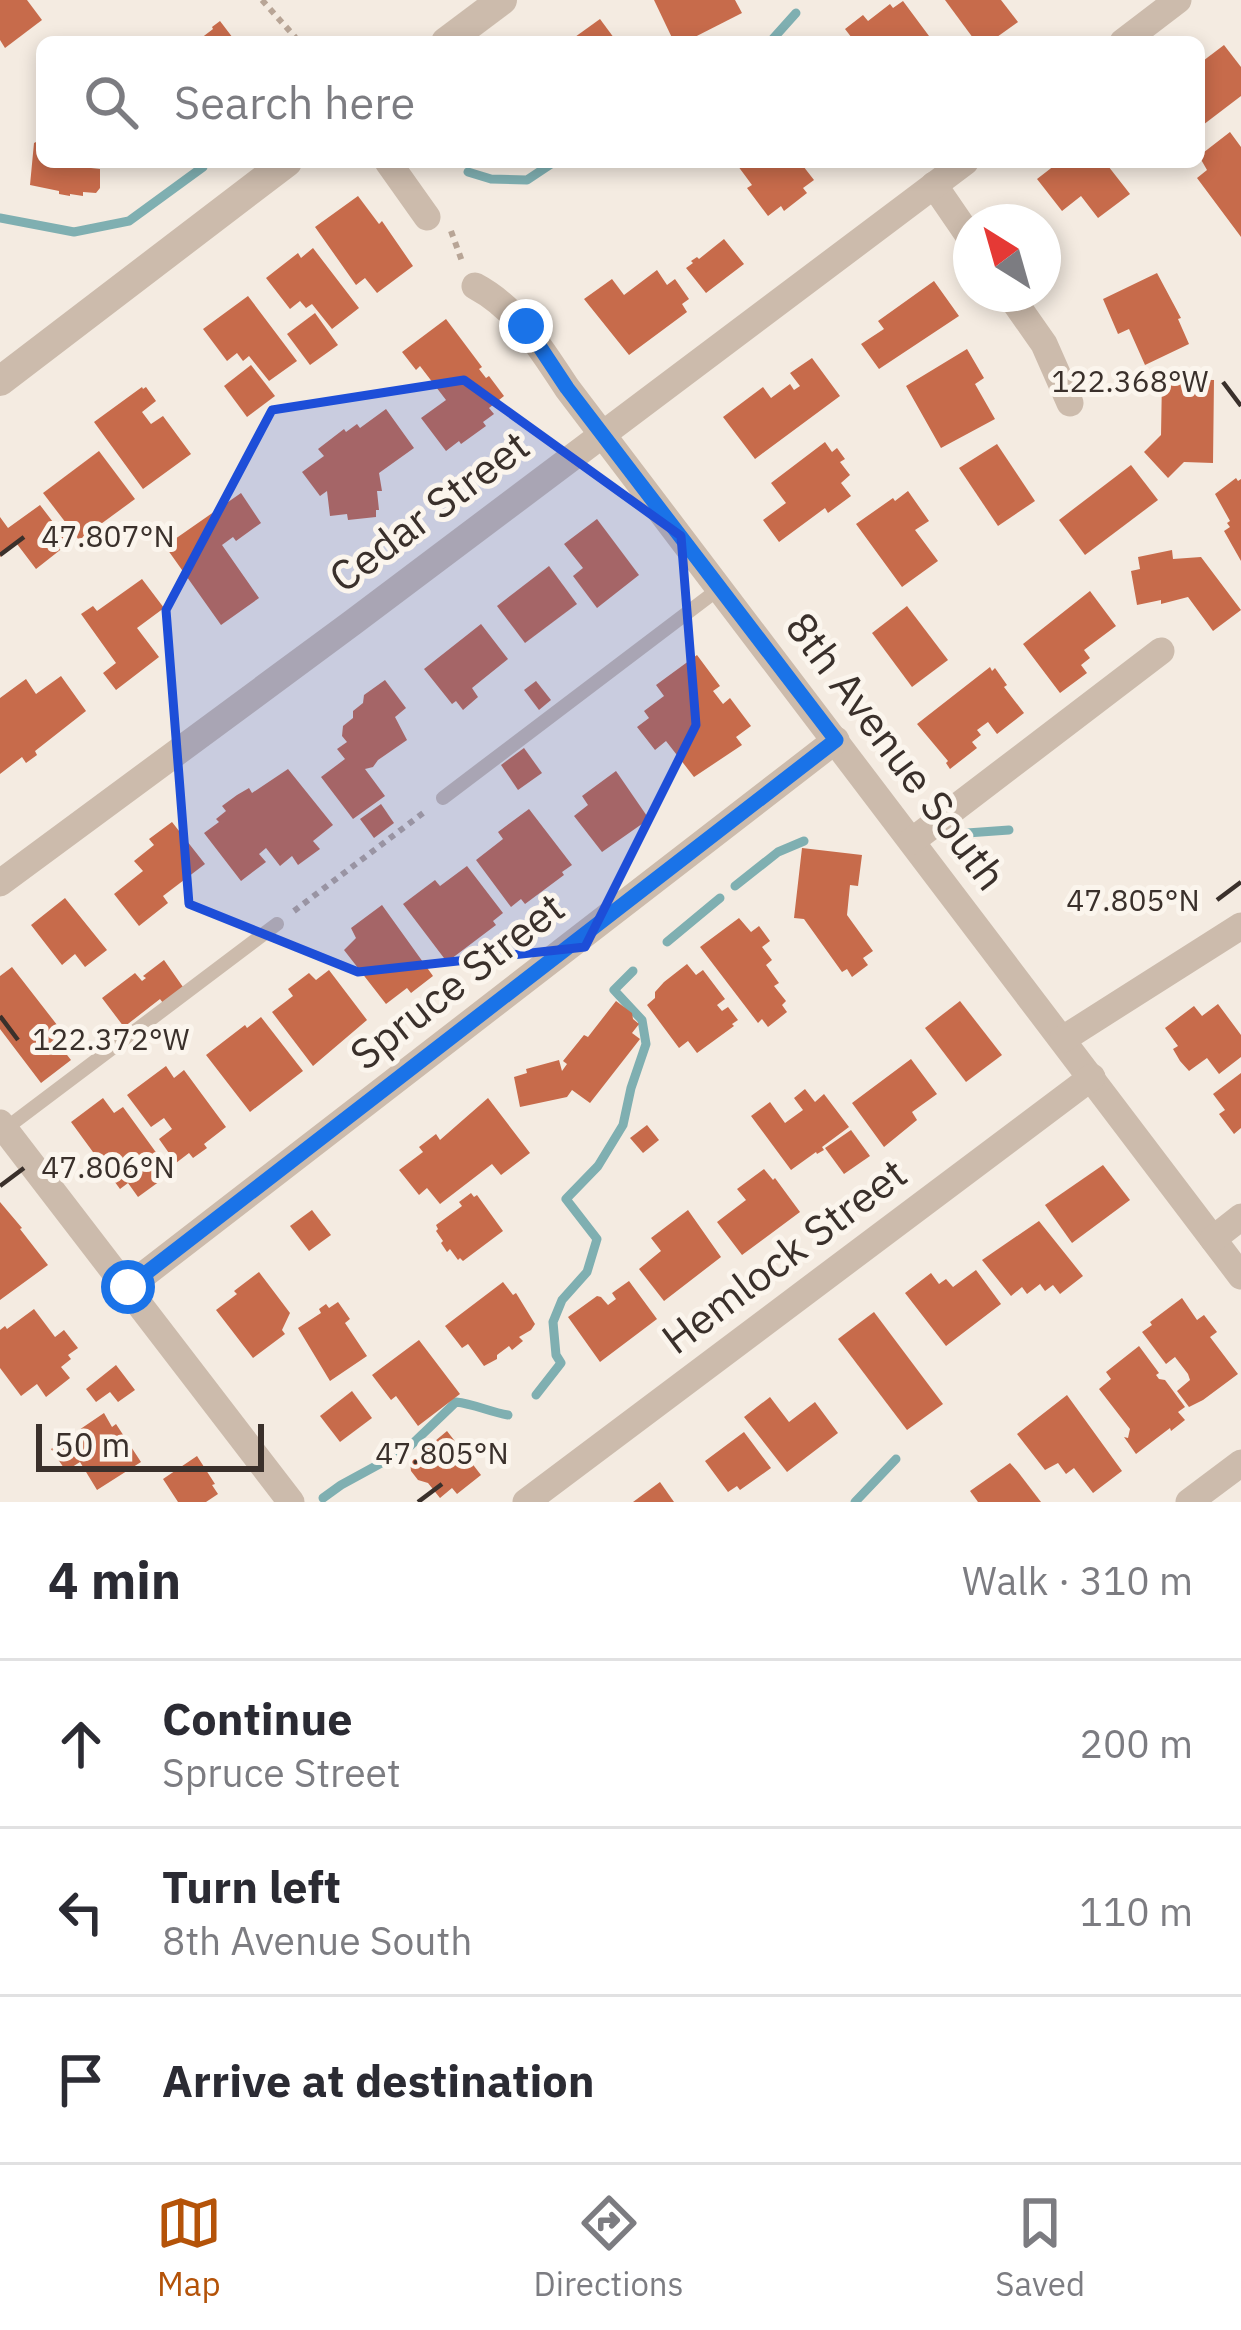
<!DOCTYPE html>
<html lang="en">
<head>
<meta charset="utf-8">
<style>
	body { margin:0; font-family:"IBM Plex Sans",sans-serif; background:#f2f2f3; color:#2b2b33 }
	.compass { position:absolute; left:953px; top:204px; width:108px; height:108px; border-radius:50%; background:#fff; box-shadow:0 6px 18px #0003; rotate:323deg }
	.scale { position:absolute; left:36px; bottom:30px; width:228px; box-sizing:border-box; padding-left:12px; border:6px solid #3a302b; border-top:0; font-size:33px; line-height:42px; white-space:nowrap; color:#3a302b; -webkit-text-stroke:9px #fbf5ed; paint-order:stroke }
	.stop { position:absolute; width:36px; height:36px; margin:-27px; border:9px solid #1a73e8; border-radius:50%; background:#fff }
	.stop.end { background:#1a73e8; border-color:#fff; box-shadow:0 3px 12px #0008 }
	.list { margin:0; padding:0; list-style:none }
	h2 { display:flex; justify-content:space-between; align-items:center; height:156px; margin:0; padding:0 48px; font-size:51px }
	h2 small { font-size:39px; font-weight:400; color:#7c7c81 }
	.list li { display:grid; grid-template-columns:78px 1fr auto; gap:36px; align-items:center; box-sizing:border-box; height:168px; padding:0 48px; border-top:3px solid #e1e1e2 }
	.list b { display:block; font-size:45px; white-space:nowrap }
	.list p { margin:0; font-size:39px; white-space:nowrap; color:#7c7c81 }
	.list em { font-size:39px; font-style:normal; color:#7c7c81 }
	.icon { flex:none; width:66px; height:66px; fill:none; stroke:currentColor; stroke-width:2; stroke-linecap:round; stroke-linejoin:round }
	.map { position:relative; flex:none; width:1241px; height:1502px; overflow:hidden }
	.search { position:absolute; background:#fff; box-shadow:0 6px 18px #0003; left:36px; right:36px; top:36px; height:132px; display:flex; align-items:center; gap:30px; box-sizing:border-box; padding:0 42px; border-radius:18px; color:#7c7c81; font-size:45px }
	.sheet { height:660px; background:#fff }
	nav { display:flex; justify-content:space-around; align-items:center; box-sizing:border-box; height:168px; border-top:3px solid #e1e1e2; background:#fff; font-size:33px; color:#7c7c81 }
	nav a { display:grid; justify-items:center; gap:6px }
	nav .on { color:#b45309 }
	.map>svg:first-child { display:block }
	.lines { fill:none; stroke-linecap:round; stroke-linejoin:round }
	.stream { stroke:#7fafb1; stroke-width:9 }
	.building { fill:#c76b4b }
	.path { stroke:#b8a596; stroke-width:6; stroke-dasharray:6 6; stroke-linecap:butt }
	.service { stroke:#ccbbac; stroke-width:14 }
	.minor { stroke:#ccbbac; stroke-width:27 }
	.tertiary { stroke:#ccbbac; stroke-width:30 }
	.route { stroke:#1a73e8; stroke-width:15 }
	.marked { fill:#1d4ed8; fill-opacity:0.2; stroke:#1d4ed8; stroke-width:9; stroke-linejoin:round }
	.ticks { fill:none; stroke:#3a302b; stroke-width:4.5 }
	.labels { text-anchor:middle; stroke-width:10; stroke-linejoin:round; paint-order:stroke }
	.street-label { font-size:42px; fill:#3a302b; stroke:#fbf5ed }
	.ticks-label { font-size:30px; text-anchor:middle; fill:#3a302b; stroke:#fbf5ed; stroke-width:10; stroke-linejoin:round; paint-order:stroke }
</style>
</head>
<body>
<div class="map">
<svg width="1241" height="1502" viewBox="0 0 1241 1502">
	<rect width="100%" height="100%" fill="#f4ebe1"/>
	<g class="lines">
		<g class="stream">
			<polyline points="770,42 796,13"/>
			<polyline points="468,172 491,179 527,180 554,162"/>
			<polyline points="0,218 74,232 129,221 203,167"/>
			<polyline points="967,833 1009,830"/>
			<polyline points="735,886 778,852 804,841"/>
			<polyline points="667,942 720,898"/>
			<polyline points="536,1395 561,1363 556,1355 553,1322 562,1300 587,1272 597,1239 566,1199 598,1166 623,1125 631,1088 646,1044 642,1020 614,990 633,971"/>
			<path d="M323,1498L341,1485L407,1449L456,1402C474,1404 490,1412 508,1415"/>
			<polyline points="855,1502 896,1459"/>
		</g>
	</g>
	<g class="building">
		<polygon points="0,0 27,0 42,20 5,48 0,40"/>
		<polygon points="654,0 735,0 742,13 685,42 674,42"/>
		<polygon points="945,0 1001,0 1018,22 990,42 976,42"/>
		<polygon points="903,1 929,36 920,42 855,42 845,29 863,15 868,21 890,4 893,8"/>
		<polygon points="600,19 617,42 568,42"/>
		<polygon points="220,21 236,42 196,42 213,29 212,27"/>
		<polygon points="1224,45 1241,67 1241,96 1199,128 1199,64"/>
		<polygon points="1230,132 1241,147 1241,237 1197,178 1207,170 1199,156"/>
		<polygon points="42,139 42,162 92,162 91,168 100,169 100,188 96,193 83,192 83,196 70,194 70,196 59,194 59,191 30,185 34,143"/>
		<polygon points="735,162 800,162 814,180 803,188 807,193 784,211 781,206 768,216 747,188 752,185"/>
		<polygon points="1059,162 1105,162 1130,194 1098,218 1081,196 1062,211 1037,179"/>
		<polygon points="358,196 379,224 382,221 413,266 377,293 365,278 356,285 315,227"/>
		<polygon points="724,239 744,264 706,293 686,268 693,263 691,261 697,257 699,259"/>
		<polygon points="313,248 359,308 332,329 312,304 306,308 300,301 290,309 266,278 298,253 301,258"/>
		<polygon points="657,270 667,285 675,279 689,299 682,304 687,312 629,355 584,299 612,279 624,295"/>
		<polygon points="1157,273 1181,318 1178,319 1189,344 1145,365 1129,329 1118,334 1103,299"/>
		<polygon points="934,281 959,316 879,369 861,344 884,329 878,321"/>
		<polygon points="248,296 297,361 269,381 249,356 243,361 237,353 227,361 203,329"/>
		<polygon points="315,313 338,345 310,365 287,334"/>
		<polygon points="446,319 482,367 479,369 486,378 489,376 504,396 489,408 494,414 483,422 486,426 461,444 459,441 446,451 421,418 446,400 420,366 416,370 402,352"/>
		<polygon points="967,349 984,378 975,384 995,419 941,448 906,386"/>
		<polygon points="812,358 840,396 755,459 723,417 763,387 771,398 790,384 794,390 800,386 790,373"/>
		<polygon points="251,365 275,396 247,417 224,386"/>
		<polygon points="1162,379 1214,380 1213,463 1184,462 1168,478 1144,452 1161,435"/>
		<polygon points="142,387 143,389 146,387 156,401 142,412 151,424 163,416 191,454 143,489 94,422"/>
		<polygon points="386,409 414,448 379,473 382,491 377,491 379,510 376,510 376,517 348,520 347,514 330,516 327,491 320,496 302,472 324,456 318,449 344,429 346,432 357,424 360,428"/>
		<polygon points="825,442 832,452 837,448 845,459 840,462 850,475 841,483 851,496 828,513 825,508 779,542 763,520 786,503 771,483"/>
		<polygon points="997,444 1035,501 998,526 959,468"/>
		<polygon points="99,451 135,499 79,540 43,493"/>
		<polygon points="1131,465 1158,500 1085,555 1059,520"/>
		<polygon points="1236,478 1238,481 1241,479 1241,561 1224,531 1230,527 1227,523 1230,521 1215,494"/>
		<polygon points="908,491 929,521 915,530 938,561 902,587 856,524 893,498 895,501"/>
		<polygon points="241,493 261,523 236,541 233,537 222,545 259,598 221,625 165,546"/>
		<polygon points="40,505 69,543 36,569 17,544 0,557 0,517 8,528"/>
		<polygon points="597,519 639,575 597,608 573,576 583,568 564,544"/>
		<polygon points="1172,550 1173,559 1201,557 1241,610 1213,631 1188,597 1161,604 1161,600 1137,605 1131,571 1140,569 1138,557"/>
		<polygon points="549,566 577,604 525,643 497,606"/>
		<polygon points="142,579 164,608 137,628 159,657 116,690 103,673 116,663 81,614 93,606 97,611"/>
		<polygon points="1090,591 1116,626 1084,650 1090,658 1081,665 1087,673 1060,693 1023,644"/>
		<polygon points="907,606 948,660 912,687 872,633"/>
		<polygon points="481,624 508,659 472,688 478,697 463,710 456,701 452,704 424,669"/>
		<polygon points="697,655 720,686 713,691 723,704 730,698 751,726 736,737 742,745 694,777 666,741 655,750 637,727 649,718 644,711 664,696 656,685"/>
		<polygon points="990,667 992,671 995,668 1007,685 1004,687 1024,713 997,734 988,722 977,730 981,735 972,742 977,748 950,769 946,763 948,761 917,724"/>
		<polygon points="61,676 86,711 35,751 37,755 26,763 22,757 0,774 0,698 26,679 36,694"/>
		<polygon points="385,680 406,708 395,717 407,740 378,760 373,767 365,769 385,796 353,819 321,777 345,759 337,749 347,742 342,736 343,726 353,718 353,711 363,703 364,695"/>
		<polygon points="536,681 551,700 539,710 524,690"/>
		<polygon points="524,748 542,773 518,790 501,765"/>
		<polygon points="288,769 333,825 313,841 320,849 298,865 292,856 280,866 266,848 259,854 266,862 241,881 204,833 219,822 216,819 226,811 222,806 237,795 249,788 252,793"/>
		<polygon points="616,771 649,819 602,852 574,816 588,805 582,796"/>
		<polygon points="381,804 394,823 374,838 360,819"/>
		<polygon points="529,809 572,865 562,872 564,875 525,904 521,899 511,907 476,860 503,839 498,832"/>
		<polygon points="172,822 205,864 163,896 168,903 139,926 114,894 143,871 134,861 154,845 149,839"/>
		<polygon points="802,848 862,855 858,886 850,885 847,915 873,951 863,958 868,965 852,977 847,969 842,972 804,919 794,918"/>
		<polygon points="467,866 503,913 493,921 496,925 447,962 403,904 435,880 440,886"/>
		<polygon points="65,898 107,950 85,967 75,954 62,965 31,925"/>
		<polygon points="382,905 433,976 411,993 407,988 386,1004 344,950 356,938 351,928"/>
		<polygon points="739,918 751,932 759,926 770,941 762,947 772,960 766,965 779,983 774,986 786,1001 782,1005 787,1012 768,1027 762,1019 758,1023 700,947"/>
		<polygon points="164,960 183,987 163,1003 160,999 124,1027 102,998 135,973 142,981 146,978 143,976"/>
		<polygon points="687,964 696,975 703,970 725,999 717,1005 722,1011 728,1007 738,1020 732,1024 734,1026 697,1053 688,1041 679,1048 647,1005 655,998 655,992 664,982"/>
		<polygon points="12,967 68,1039 60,1046 71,1060 41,1083 0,1029 0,976"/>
		<polygon points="329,970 367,1020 313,1066 272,1012 293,996 288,989 309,973 316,980"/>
		<polygon points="616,1001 632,1013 633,1019 639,1024 632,1033 640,1039 590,1103 572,1090 567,1097 520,1107 514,1077 527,1073 526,1069 559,1060 562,1071 567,1064 563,1061 584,1035 588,1037"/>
		<polygon points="960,1001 1002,1055 966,1082 925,1028"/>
		<polygon points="1218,1004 1241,1035 1241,1057 1219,1074 1207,1058 1189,1071 1180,1061 1173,1049 1178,1046 1165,1028 1194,1006 1202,1016"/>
		<polygon points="261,1017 303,1071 250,1112 206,1055 245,1025 247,1028"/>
		<polygon points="911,1059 937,1094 912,1112 917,1120 884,1147 852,1103"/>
		<polygon points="166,1066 174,1078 184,1070 226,1127 204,1144 207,1148 193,1158 189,1153 176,1163 159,1139 172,1129 164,1118 151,1127 127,1095"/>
		<polygon points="1241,1073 1241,1128 1234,1134 1219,1114 1225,1110 1213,1094"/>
		<polygon points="805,1089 815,1102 824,1094 849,1127 822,1147 824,1150 817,1154 816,1152 791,1170 751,1116 770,1102 785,1123 803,1110 794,1098"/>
		<polygon points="103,1098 114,1113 123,1107 171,1173 138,1197 128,1183 120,1189 71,1122"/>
		<polygon points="488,1098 530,1153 501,1175 492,1164 440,1204 427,1188 419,1195 399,1170 423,1152 419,1147 436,1134 440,1140"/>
		<polygon points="647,1125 659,1140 643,1153 630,1138"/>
		<polygon points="851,1130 870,1156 844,1174 825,1148"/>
		<polygon points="1103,1165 1130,1200 1072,1243 1045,1205"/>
		<polygon points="764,1169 773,1180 775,1178 800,1212 742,1255 717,1222 746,1200 737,1189"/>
		<polygon points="471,1193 474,1197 477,1195 503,1231 463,1261 460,1258 458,1260 450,1249 447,1252 441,1243 443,1241 436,1231 438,1229 436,1225 462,1206 459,1202"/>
		<polygon points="0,1202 22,1228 20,1229 48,1265 0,1300"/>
		<polygon points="312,1210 331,1235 309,1251 290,1226"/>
		<polygon points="688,1210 721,1257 664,1301 639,1269 661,1251 651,1238"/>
		<polygon points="1039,1221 1083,1276 1060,1294 1053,1285 1045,1291 1040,1284 1027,1294 1022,1287 1011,1296 982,1260"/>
		<polygon points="976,1270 1001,1304 946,1346 905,1293 931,1273 939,1284 946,1279 953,1287"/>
		<polygon points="259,1272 290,1313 282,1330 285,1334 253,1358 216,1310 237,1294 234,1291"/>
		<polygon points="629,1281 657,1319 600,1362 568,1317 597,1296 601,1297 608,1305 616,1299 612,1293"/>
		<polygon points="503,1282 513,1295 516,1293 535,1324 531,1330 519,1337 523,1341 512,1350 509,1346 497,1355 497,1359 484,1366 468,1344 462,1348 445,1326"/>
		<polygon points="1182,1298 1197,1320 1204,1315 1217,1332 1210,1337 1238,1374 1203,1400 1189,1407 1177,1391 1190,1380 1188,1374 1175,1357 1166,1364 1142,1332 1152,1325 1150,1322"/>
		<polygon points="338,1302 350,1319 345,1323 367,1356 330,1381 298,1328 321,1313 319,1309 326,1304 329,1308"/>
		<polygon points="34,1309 55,1337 64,1330 78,1348 68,1355 71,1359 61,1367 70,1378 46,1397 37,1384 21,1396 0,1368 0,1330 5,1326 7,1329"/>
		<polygon points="874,1312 943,1404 907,1430 838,1339"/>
		<polygon points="419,1340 460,1394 418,1426 396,1396 391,1400 372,1375"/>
		<polygon points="1139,1346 1159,1373 1156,1375 1159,1379 1165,1380 1185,1407 1178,1412 1185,1420 1171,1431 1170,1428 1136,1454 1124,1437 1128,1438 1130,1429 1099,1389 1111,1379 1106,1372"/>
		<polygon points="116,1365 135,1390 118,1402 110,1392 96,1402 86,1389"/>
		<polygon points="352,1391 372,1418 340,1442 320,1416"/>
		<polygon points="1067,1395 1122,1471 1093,1493 1074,1468 1066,1474 1058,1463 1045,1470 1017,1434"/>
		<polygon points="770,1397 789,1422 815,1402 838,1433 787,1472 744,1417"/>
		<polygon points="104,1413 112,1427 116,1424 141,1462 97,1490 80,1462 66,1471 51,1449"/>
		<polygon points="447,1431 481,1475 457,1494 452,1488 440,1498 428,1483 418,1480 411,1471 410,1462"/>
		<polygon points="744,1432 771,1468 740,1490 737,1486 728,1492 705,1461"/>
		<polygon points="197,1456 215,1484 212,1485 218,1494 206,1502 178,1502 163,1479"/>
		<polygon points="1010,1463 1018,1472 1041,1502 978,1502 970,1491"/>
		<polygon points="660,1482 674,1502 633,1502"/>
	</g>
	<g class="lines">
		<g class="path">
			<polyline points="262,0 295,37 295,42"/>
			<polyline points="451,231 463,264"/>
			<polyline points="294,911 427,810"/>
		</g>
		<g class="service">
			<polyline points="443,798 720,588"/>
			<polyline points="5,1129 277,924"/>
		</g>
		<g class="minor">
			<polyline points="1123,42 1178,0"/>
			<polyline points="388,162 427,217"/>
			<polyline points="934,185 971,239"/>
			<path d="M475,286C518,309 541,349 567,388L1241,1276"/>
			<polyline points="1009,294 1044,344 1070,403"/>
			<polyline points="912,841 1161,651"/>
			<polyline points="0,883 352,623 965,162"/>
			<polyline points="1063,1039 1241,926"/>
			<polyline points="0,1123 291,1502"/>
			<polyline points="1213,1239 1241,1217"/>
			<polyline points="128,1287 836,740"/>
			<polyline points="526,1502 1092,1077"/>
			<polyline points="1189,1502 1241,1463"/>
		</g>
		<g class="tertiary">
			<polyline points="446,42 502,0"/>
			<polyline points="0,381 287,162"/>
		</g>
	</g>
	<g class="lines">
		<polyline class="route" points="128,1287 836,740 567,388 526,326"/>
	</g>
	<path class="marked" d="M464,380L681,536L696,725L585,947L358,972L189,904L166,610L272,410Z"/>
	<path class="ticks" d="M1223,382L1241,406M0,555L24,537M1217,900L1241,882M0,1016L18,1040M0,1186L24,1168M418,1502L442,1484"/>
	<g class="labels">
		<g class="street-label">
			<text transform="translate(429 511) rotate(-37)" y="15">Cedar Street</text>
			<text transform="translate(896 751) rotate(53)" y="15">8th Avenue South</text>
			<text transform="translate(457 981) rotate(-38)" y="15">Spruce Street</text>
			<text transform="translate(784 1256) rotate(-37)" y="15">Hemlock Street</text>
		</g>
	</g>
	<g class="ticks-label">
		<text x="1130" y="392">122.368°W</text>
		<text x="108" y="547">47.807°N</text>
		<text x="1133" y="911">47.805°N</text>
		<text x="111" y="1050">122.372°W</text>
		<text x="108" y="1178">47.806°N</text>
		<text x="442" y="1464">47.805°N</text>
	</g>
</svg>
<svg class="compass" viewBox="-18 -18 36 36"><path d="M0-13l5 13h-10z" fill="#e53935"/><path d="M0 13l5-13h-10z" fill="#7c7c81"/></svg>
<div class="scale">50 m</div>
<div class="stop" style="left:128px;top:1287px"></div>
<div class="stop end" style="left:526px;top:326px"></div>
<div class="search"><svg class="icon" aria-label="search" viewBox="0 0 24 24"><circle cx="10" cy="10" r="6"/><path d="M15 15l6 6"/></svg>Search here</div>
</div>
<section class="sheet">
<h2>4 min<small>Walk · 310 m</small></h2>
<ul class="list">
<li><svg class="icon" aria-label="ahead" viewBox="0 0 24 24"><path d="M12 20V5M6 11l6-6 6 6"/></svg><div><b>Continue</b><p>Spruce Street</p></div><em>200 m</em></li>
<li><svg class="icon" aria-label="left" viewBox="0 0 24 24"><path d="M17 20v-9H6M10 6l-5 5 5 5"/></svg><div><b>Turn left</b><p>8th Avenue South</p></div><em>110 m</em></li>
<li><svg class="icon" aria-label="arrive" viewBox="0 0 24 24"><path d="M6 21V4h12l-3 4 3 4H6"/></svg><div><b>Arrive at destination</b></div></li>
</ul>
</section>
<nav>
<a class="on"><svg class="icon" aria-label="map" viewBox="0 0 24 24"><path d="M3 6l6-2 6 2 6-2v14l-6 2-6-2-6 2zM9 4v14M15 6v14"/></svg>Map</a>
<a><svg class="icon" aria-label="directions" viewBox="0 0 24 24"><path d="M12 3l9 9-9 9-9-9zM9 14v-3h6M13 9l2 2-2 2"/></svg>Directions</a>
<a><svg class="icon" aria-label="saved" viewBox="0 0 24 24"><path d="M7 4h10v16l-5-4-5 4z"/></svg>Saved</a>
</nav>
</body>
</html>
